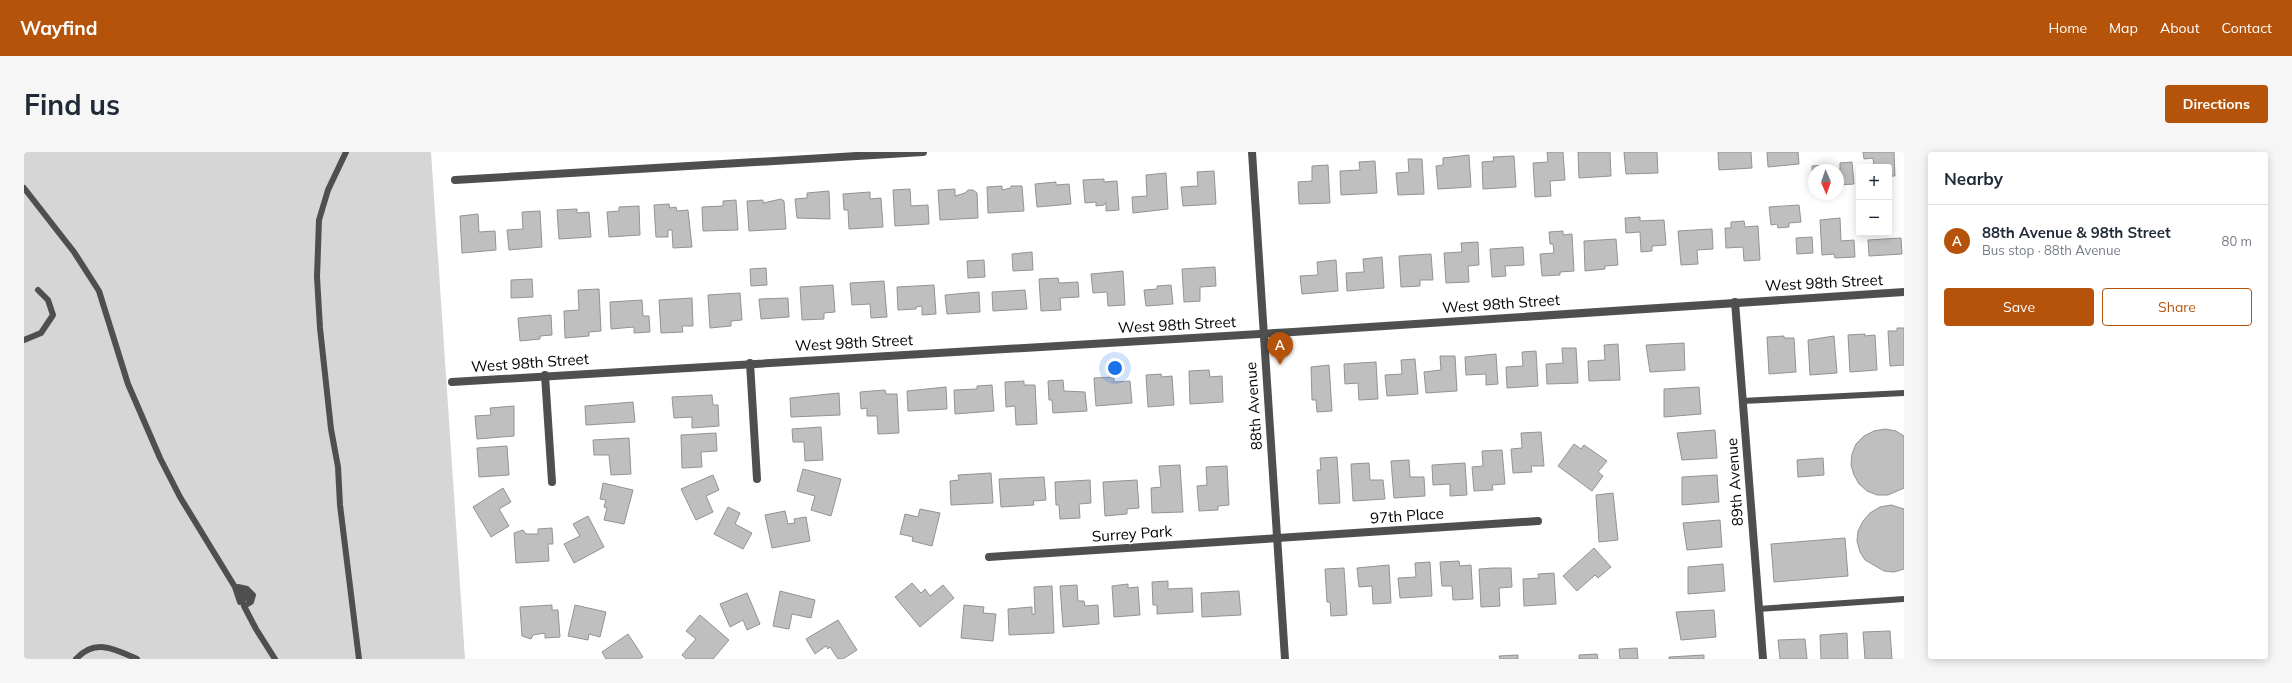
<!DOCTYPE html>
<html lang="en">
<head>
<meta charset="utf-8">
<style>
	body { margin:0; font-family:Mulish,sans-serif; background:#f6f6f7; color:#1f2937 }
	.controls { position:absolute; right:12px; top:12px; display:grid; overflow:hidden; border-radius:4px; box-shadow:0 2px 10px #0003 }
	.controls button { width:36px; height:36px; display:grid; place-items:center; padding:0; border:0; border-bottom:1px solid #e0e1e3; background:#fff; color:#1f2937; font:20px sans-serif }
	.compass { position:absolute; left:1784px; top:12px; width:36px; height:36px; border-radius:50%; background:#fff; box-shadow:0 2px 10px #0003; rotate:178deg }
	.you { position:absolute; left:1091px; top:216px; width:14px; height:14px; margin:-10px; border:3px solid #fff; border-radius:50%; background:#1a73e8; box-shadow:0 0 0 6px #1a73e833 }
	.badge { display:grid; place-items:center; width:26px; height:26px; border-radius:50%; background:#b45309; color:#fff; font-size:13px; font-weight:700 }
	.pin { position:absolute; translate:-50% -33px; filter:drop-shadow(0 1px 2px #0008) }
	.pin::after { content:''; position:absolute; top:21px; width:14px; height:12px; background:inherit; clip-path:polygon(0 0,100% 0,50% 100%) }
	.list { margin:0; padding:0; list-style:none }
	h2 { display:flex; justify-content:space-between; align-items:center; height:52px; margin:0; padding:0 16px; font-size:17px }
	h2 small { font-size:13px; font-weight:400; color:#747a83 }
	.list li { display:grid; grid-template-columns:26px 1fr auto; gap:12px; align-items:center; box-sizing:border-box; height:72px; padding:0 16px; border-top:1px solid #e0e1e3 }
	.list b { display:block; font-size:15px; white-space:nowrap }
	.list p { margin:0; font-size:13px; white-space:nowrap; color:#747a83 }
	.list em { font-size:13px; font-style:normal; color:#747a83 }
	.actions { display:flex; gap:8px; padding:12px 16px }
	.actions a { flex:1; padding:9px 0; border:1px solid #b45309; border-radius:4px; text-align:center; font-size:14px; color:#b45309 }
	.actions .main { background:#b45309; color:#fff }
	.map { position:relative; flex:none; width:1880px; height:507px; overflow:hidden; border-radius:4px }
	header { display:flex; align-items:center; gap:24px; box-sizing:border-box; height:56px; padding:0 20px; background:#b45309; color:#fff }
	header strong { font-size:19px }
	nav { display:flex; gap:22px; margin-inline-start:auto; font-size:14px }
	.intro { display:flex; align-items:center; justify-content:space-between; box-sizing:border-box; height:96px; padding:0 24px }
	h1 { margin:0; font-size:28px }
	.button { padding:10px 18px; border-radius:4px; background:#b45309; color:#fff; font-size:14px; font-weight:700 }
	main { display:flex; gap:24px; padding:0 24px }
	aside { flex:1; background:#fff; border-radius:4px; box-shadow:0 2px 10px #0003 }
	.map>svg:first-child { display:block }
	.green { fill:#d6d6d6 }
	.building { fill:#bfbfbf; stroke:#939393 }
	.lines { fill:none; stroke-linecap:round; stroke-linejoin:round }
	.service { stroke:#4f4f4f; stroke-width:6 }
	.minor { stroke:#4f4f4f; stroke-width:8 }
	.tertiary { stroke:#4f4f4f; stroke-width:8 }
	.labels { text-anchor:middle; stroke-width:3.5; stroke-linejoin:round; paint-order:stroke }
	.street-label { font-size:15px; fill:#000; stroke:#fff }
</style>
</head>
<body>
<header>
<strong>Wayfind</strong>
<nav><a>Home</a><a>Map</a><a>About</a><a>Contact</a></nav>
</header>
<div class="intro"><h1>Find us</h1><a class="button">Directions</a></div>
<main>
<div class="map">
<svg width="1880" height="507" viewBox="0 0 1880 507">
	<rect width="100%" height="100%" fill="#fff"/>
	<polygon class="green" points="0,0 407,0 441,507 0,507"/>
	<g class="building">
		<polygon points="1523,0 1539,0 1541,28 1526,29 1527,44 1511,45 1509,11 1524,10"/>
		<polygon points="1554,0 1586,0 1587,24 1555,26"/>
		<polygon points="1600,0 1633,0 1634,21 1602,22"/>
		<polygon points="1694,0 1727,0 1728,16 1695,18"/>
		<polygon points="1743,0 1774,0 1775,12 1744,15"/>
		<polygon points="1839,0 1870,0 1871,24 1865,24 1865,15 1850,15 1849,6 1840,7"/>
		<polygon points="1445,3 1447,35 1414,37 1412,14 1419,13 1419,6"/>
		<polygon points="1490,4 1492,35 1459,37 1458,10 1470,9 1469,5"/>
		<polygon points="1384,7 1398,7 1400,42 1374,43 1372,21 1385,20"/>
		<polygon points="1351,9 1353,41 1317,43 1316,19 1336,18 1335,10"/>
		<polygon points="1828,10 1830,32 1814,33 1814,18 1808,18 1816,18 1816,11"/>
		<polygon points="1304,13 1306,51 1275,52 1274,30 1288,29 1288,14"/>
		<polygon points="1803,13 1803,18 1790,18 1789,34 1788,14"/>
		<polygon points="1190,19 1192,52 1159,54 1157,35 1174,34 1173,20"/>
		<polygon points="1142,21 1144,57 1109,61 1108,45 1123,44 1122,23"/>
		<polygon points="1080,27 1080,30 1093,29 1095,58 1082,59 1082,50 1080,53 1072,54 1072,50 1061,51 1059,28"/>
		<polygon points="1032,30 1032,33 1045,32 1047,52 1013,55 1011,32"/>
		<polygon points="978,34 978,38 987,36 987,34 998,34 1000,59 964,61 963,35"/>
		<polygon points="886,37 887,54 904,53 905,72 871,74 869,38"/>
		<polygon points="931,37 931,44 941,41 944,38 949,38 953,41 954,66 916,68 914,38"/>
		<polygon points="805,39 806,67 773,66 771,47 783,46 783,41"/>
		<polygon points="846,40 846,47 857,46 859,75 825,77 824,58 820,58 819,42"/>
		<polygon points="757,47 760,49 762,77 725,79 723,49 739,48 739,51"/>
		<polygon points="712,48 714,78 679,79 678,55 699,54 699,49"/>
		<polygon points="645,52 646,56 652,55 653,59 664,58 668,95 649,96 648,78 644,78 644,85 632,85 630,53"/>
		<polygon points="1775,53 1777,70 1765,71 1765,75 1754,76 1753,72 1747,73 1745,55"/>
		<polygon points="615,54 616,83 585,85 583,60 595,59 595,55"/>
		<polygon points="553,57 553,61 565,60 567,85 535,87 533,58"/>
		<polygon points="516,59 518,95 485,98 483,78 499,77 498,60"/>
		<polygon points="454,62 455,80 471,79 472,98 438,101 436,64"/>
		<polygon points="1616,65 1616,69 1640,68 1642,93 1628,94 1628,99 1617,100 1616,80 1602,81 1601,66"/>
		<polygon points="1816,66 1817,89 1830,88 1831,105 1811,106 1810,102 1798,103 1796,68"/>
		<polygon points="1720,69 1721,75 1734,74 1736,108 1720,109 1719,95 1702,96 1701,76 1707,76 1707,70"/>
		<polygon points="1688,77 1689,97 1673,98 1674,112 1657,113 1654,79"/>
		<polygon points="1539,79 1539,83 1548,82 1550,119 1536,120 1536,123 1518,124 1516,102 1530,101 1529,92 1526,92 1525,80"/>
		<polygon points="1788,85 1789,101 1773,102 1772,86"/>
		<polygon points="1877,86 1878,102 1845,104 1844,88"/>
		<polygon points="1592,87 1594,113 1581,114 1581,117 1561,119 1560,89"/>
		<polygon points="1454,90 1455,113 1444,114 1445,130 1422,131 1420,101 1438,100 1437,91"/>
		<polygon points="1499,95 1500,113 1481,114 1482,124 1468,125 1466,97"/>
		<polygon points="1008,100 1009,118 989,119 988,102"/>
		<polygon points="1407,102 1409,128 1396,128 1396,134 1377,135 1375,104"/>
		<polygon points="1358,105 1360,136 1323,139 1322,121 1340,120 1339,107"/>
		<polygon points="960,108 961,125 944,126 943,109"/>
		<polygon points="1312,108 1314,139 1278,142 1276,124 1294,123 1293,110"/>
		<polygon points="1191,115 1192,134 1176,135 1176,149 1160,150 1158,117"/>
		<polygon points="742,116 743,133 727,134 726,117"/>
		<polygon points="1099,119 1101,153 1084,154 1083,140 1069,141 1067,122"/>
		<polygon points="1034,126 1035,131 1054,130 1055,145 1036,146 1037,158 1017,159 1015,127"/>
		<polygon points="508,127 509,145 487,146 487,128"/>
		<polygon points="860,129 863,165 847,166 846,152 828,153 826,131"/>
		<polygon points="809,133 811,160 800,161 800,167 778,168 776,135"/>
		<polygon points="910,133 912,162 898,163 898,154 892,155 892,157 874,158 873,135"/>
		<polygon points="1147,133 1149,152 1122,154 1120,138 1133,137 1133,134"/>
		<polygon points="575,137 577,179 565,180 565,184 541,186 540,159 555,158 554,138"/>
		<polygon points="1001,138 1003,157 969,159 968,140"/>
		<polygon points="955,140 956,160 923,162 921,143"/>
		<polygon points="716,141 718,168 707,169 707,174 686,176 684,143"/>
		<polygon points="668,146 669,174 658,174 659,180 637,181 635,148"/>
		<polygon points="764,146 765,165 737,167 735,147"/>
		<polygon points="618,148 619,164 625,164 626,180 610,181 610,175 587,177 586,150"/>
		<polygon points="527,163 528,183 516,184 516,187 496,189 494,166"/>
		<polygon points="1873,176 1880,176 1880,213 1866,214 1864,179 1873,179"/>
		<polygon points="1841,182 1841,184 1851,183 1853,218 1826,220 1824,183"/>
		<polygon points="1760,184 1760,186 1770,186 1772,220 1745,222 1743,185"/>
		<polygon points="1810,184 1813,221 1786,223 1784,188"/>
		<polygon points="1660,191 1661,218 1626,220 1622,193"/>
		<polygon points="1594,192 1596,228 1565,229 1564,209 1581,208 1580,193"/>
		<polygon points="1538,196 1552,196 1554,231 1523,232 1522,212 1539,211"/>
		<polygon points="1512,199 1514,234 1483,236 1482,215 1499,214 1498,200"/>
		<polygon points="1472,202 1474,232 1462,233 1462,222 1442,223 1441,205"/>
		<polygon points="1416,204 1431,204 1433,239 1402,241 1400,220 1417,218"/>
		<polygon points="1391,207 1394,242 1363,244 1361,223 1378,222 1377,208"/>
		<polygon points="1352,210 1354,247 1335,248 1334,231 1321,232 1320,212"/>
		<polygon points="1305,213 1308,259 1293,260 1292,248 1288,248 1287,215"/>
		<polygon points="1185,218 1186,225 1198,224 1199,250 1166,252 1165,219"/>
		<polygon points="1137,222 1138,225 1148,224 1150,253 1124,255 1122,223"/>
		<polygon points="1090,225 1090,230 1106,229 1108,251 1072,254 1070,226"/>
		<polygon points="1039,228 1040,239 1061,240 1063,259 1029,261 1028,248 1025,248 1024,229"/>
		<polygon points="1000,229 1000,233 1011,233 1013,272 992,273 991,254 982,255 981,230"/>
		<polygon points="968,233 970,259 931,262 930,238 953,237 953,234"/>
		<polygon points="922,235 923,257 884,259 883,239"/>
		<polygon points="1675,235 1677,262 1640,265 1640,237"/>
		<polygon points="861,238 862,242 873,242 875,281 854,282 853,264 843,264 843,256 837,257 836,240"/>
		<polygon points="815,241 816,263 767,265 766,246"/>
		<polygon points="688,243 689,253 694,253 695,274 668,276 668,265 650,266 648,245"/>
		<polygon points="609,250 611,270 562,273 561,254"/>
		<polygon points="490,254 490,284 453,287 451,264 467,263 466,256"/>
		<polygon points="797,275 799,308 781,309 780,290 769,290 768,277"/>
		<polygon points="1861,277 1872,279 1880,284 1880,336 1864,343 1853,343 1843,339 1835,332 1830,323 1827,313 1828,302 1832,292 1840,284 1850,279"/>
		<polygon points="1691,278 1693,306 1658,308 1653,281"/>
		<polygon points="1517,280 1520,314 1507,314 1508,320 1489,321 1487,297 1498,296 1497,281"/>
		<polygon points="692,281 693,299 677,300 678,315 658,316 657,283"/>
		<polygon points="605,286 607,322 587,323 585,303 570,303 569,288"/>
		<polygon points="1550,292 1557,297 1560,293 1583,309 1574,320 1579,324 1568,339 1534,314"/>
		<polygon points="483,294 485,323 455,325 453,296"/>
		<polygon points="1478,298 1481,332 1468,333 1469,338 1450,339 1448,315 1459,314 1458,299"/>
		<polygon points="1313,305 1316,351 1295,352 1293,318 1297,318 1296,306"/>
		<polygon points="1799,306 1800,323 1774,325 1773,308"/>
		<polygon points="1385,308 1386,325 1400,325 1401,344 1370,346 1367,309"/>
		<polygon points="1345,311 1346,328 1359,328 1361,347 1329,349 1327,312"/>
		<polygon points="1441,311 1443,343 1426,344 1426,332 1409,333 1408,313"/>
		<polygon points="1156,313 1159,360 1128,361 1127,336 1137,335 1135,314"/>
		<polygon points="1203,314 1205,353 1194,354 1194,358 1175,359 1173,334 1183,333 1182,315"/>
		<polygon points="779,317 817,327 807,364 787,358 791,344 773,339"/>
		<polygon points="967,321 969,351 927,353 926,329 935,328 934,323"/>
		<polygon points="689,323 695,338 682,344 689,360 672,368 657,337"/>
		<polygon points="1693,323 1695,350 1658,353 1658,325"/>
		<polygon points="1020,325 1022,348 1009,349 1010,353 977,355 975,327"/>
		<polygon points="1066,328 1067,351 1055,352 1056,366 1036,367 1035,353 1032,353 1031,330"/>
		<polygon points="1113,328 1115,356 1103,357 1103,362 1081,364 1079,330"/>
		<polygon points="579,331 609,338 600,372 580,368 583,356 580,355 582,348 576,347"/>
		<polygon points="479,336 487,350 475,357 485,374 467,385 449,355"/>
		<polygon points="1589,341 1594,388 1575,390 1572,343"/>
		<polygon points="1867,353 1880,357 1880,417 1870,420 1860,419 1841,408 1836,400 1833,389 1834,379 1839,369 1846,361 1856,355"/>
		<polygon points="704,355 716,361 711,372 728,381 719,397 690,382"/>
		<polygon points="896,357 916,361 908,394 888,389 889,385 876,382 881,362 894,365"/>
		<polygon points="761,359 764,372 771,371 770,367 782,365 786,389 748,396 741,363"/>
		<polygon points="564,364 580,395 550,411 540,392 556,384 549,372"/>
		<polygon points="1696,368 1698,395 1663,398 1659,371"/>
		<polygon points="528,376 529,392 524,392 525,409 492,411 490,381 499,378 502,382 514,382 514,377"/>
		<polygon points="1821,386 1824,424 1750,430 1747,392"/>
		<polygon points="1570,396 1587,415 1574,426 1571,423 1553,439 1539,424"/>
		<polygon points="1435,409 1436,414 1447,413 1449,447 1429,448 1428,434 1418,434 1416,410"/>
		<polygon points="1406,410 1408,444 1376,446 1374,426 1392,425 1391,411"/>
		<polygon points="1699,412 1701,439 1664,442 1664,415"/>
		<polygon points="1365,413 1367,451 1349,452 1348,434 1335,435 1333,416"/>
		<polygon points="1320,416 1323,463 1307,464 1306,450 1303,450 1301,417"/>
		<polygon points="1469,416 1487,416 1488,435 1475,436 1476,454 1457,455 1455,417"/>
		<polygon points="1530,421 1532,452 1500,454 1499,427 1515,426 1514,422"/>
		<polygon points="1144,429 1144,437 1168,436 1169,460 1133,462 1133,453 1129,453 1128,430"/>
		<polygon points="888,431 897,441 901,437 906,444 919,433 930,446 896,475 871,445"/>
		<polygon points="1104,432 1104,436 1114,435 1116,463 1090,465 1088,434"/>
		<polygon points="1053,433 1054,449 1060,449 1061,454 1074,453 1075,472 1039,475 1036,434"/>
		<polygon points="1028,434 1030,481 985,483 984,457 1008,455 1008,462 1011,462 1010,435"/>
		<polygon points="756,439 791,448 787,466 768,462 765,477 749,474"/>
		<polygon points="1215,439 1217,463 1178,465 1177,441"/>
		<polygon points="723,441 736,472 723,478 719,468 706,475 696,452"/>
		<polygon points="528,453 528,458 534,458 536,485 521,486 521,481 509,483 507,487 498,484 496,455"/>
		<polygon points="551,453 582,460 576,485 565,482 564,488 544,484"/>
		<polygon points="940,453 960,455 959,461 972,462 969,489 937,486"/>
		<polygon points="1690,458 1692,485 1657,488 1652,460"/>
		<polygon points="676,463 705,488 689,507 662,507 658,503 672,487 662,479"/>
		<polygon points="814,468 833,498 819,507 814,507 806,495 804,497 802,494 791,502 782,487"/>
		<polygon points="1866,479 1868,507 1841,507 1839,480"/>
		<polygon points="1823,481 1824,507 1797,507 1796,483"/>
		<polygon points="604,482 619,505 615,507 582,507 578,500"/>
		<polygon points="1781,487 1783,507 1756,507 1754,488"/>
		<polygon points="1613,496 1614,507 1596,507 1595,497"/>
		<polygon points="1573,502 1574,507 1555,507 1555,503"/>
		<polygon points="1494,503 1494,507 1476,507 1475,504"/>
		<polygon points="1680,503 1680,507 1645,507 1645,505"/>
	</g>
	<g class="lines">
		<g class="service">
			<polyline points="322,0 304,38 295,68 293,125 296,176 307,277 314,315 316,353 335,507"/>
			<polyline points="0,36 50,100 75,139 104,232 136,306 156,345 211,435 216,450 219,448 218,442 223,446 225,443 216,438 214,435 223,437 229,443 227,450 220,454 232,477 251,507"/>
			<polyline points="0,188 17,181 29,163 24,148 14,138"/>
			<polyline points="1718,249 1880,241"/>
			<polyline points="1734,457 1880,447"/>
			<path d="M52,507C71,486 91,497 113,507"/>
		</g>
		<g class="minor">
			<polyline points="431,28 899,0"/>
			<polyline points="1711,150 1739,507"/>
			<polyline points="726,211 733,327"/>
			<polyline points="521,223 528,330"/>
			<polyline points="428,230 1269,180 1880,140"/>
			<polyline points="965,405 1514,369"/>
		</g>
		<polyline class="tertiary" points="1228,0 1261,507"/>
	</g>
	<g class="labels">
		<g class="street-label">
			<text transform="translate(1800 131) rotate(-3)" y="5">West 98th Street</text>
			<text transform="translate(1477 152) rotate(-4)" y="5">West 98th Street</text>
			<text transform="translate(1153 173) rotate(-3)" y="5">West 98th Street</text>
			<text transform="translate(830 191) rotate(-3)" y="5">West 98th Street</text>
			<text transform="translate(506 211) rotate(-4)" y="5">West 98th Street</text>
			<text transform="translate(1230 254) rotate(-94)" y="5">88th Avenue</text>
			<text transform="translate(1711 330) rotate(-94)" y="5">89th Avenue</text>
			<text transform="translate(1383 364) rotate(-4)" y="5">97th Place</text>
			<text transform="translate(1108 382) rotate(-4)" y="5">Surrey Park</text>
		</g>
	</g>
</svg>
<div class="controls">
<button>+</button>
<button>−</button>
</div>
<svg class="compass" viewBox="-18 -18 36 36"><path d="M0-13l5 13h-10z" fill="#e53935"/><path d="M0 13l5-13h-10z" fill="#747a83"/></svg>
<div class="you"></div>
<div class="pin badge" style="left:1256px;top:213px">A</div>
</div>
<aside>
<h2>Nearby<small></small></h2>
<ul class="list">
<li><span class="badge">A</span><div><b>88th Avenue &amp; 98th Street</b><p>Bus stop · 88th Avenue</p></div><em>80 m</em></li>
</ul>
<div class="actions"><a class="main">Save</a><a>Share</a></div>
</aside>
</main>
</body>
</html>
